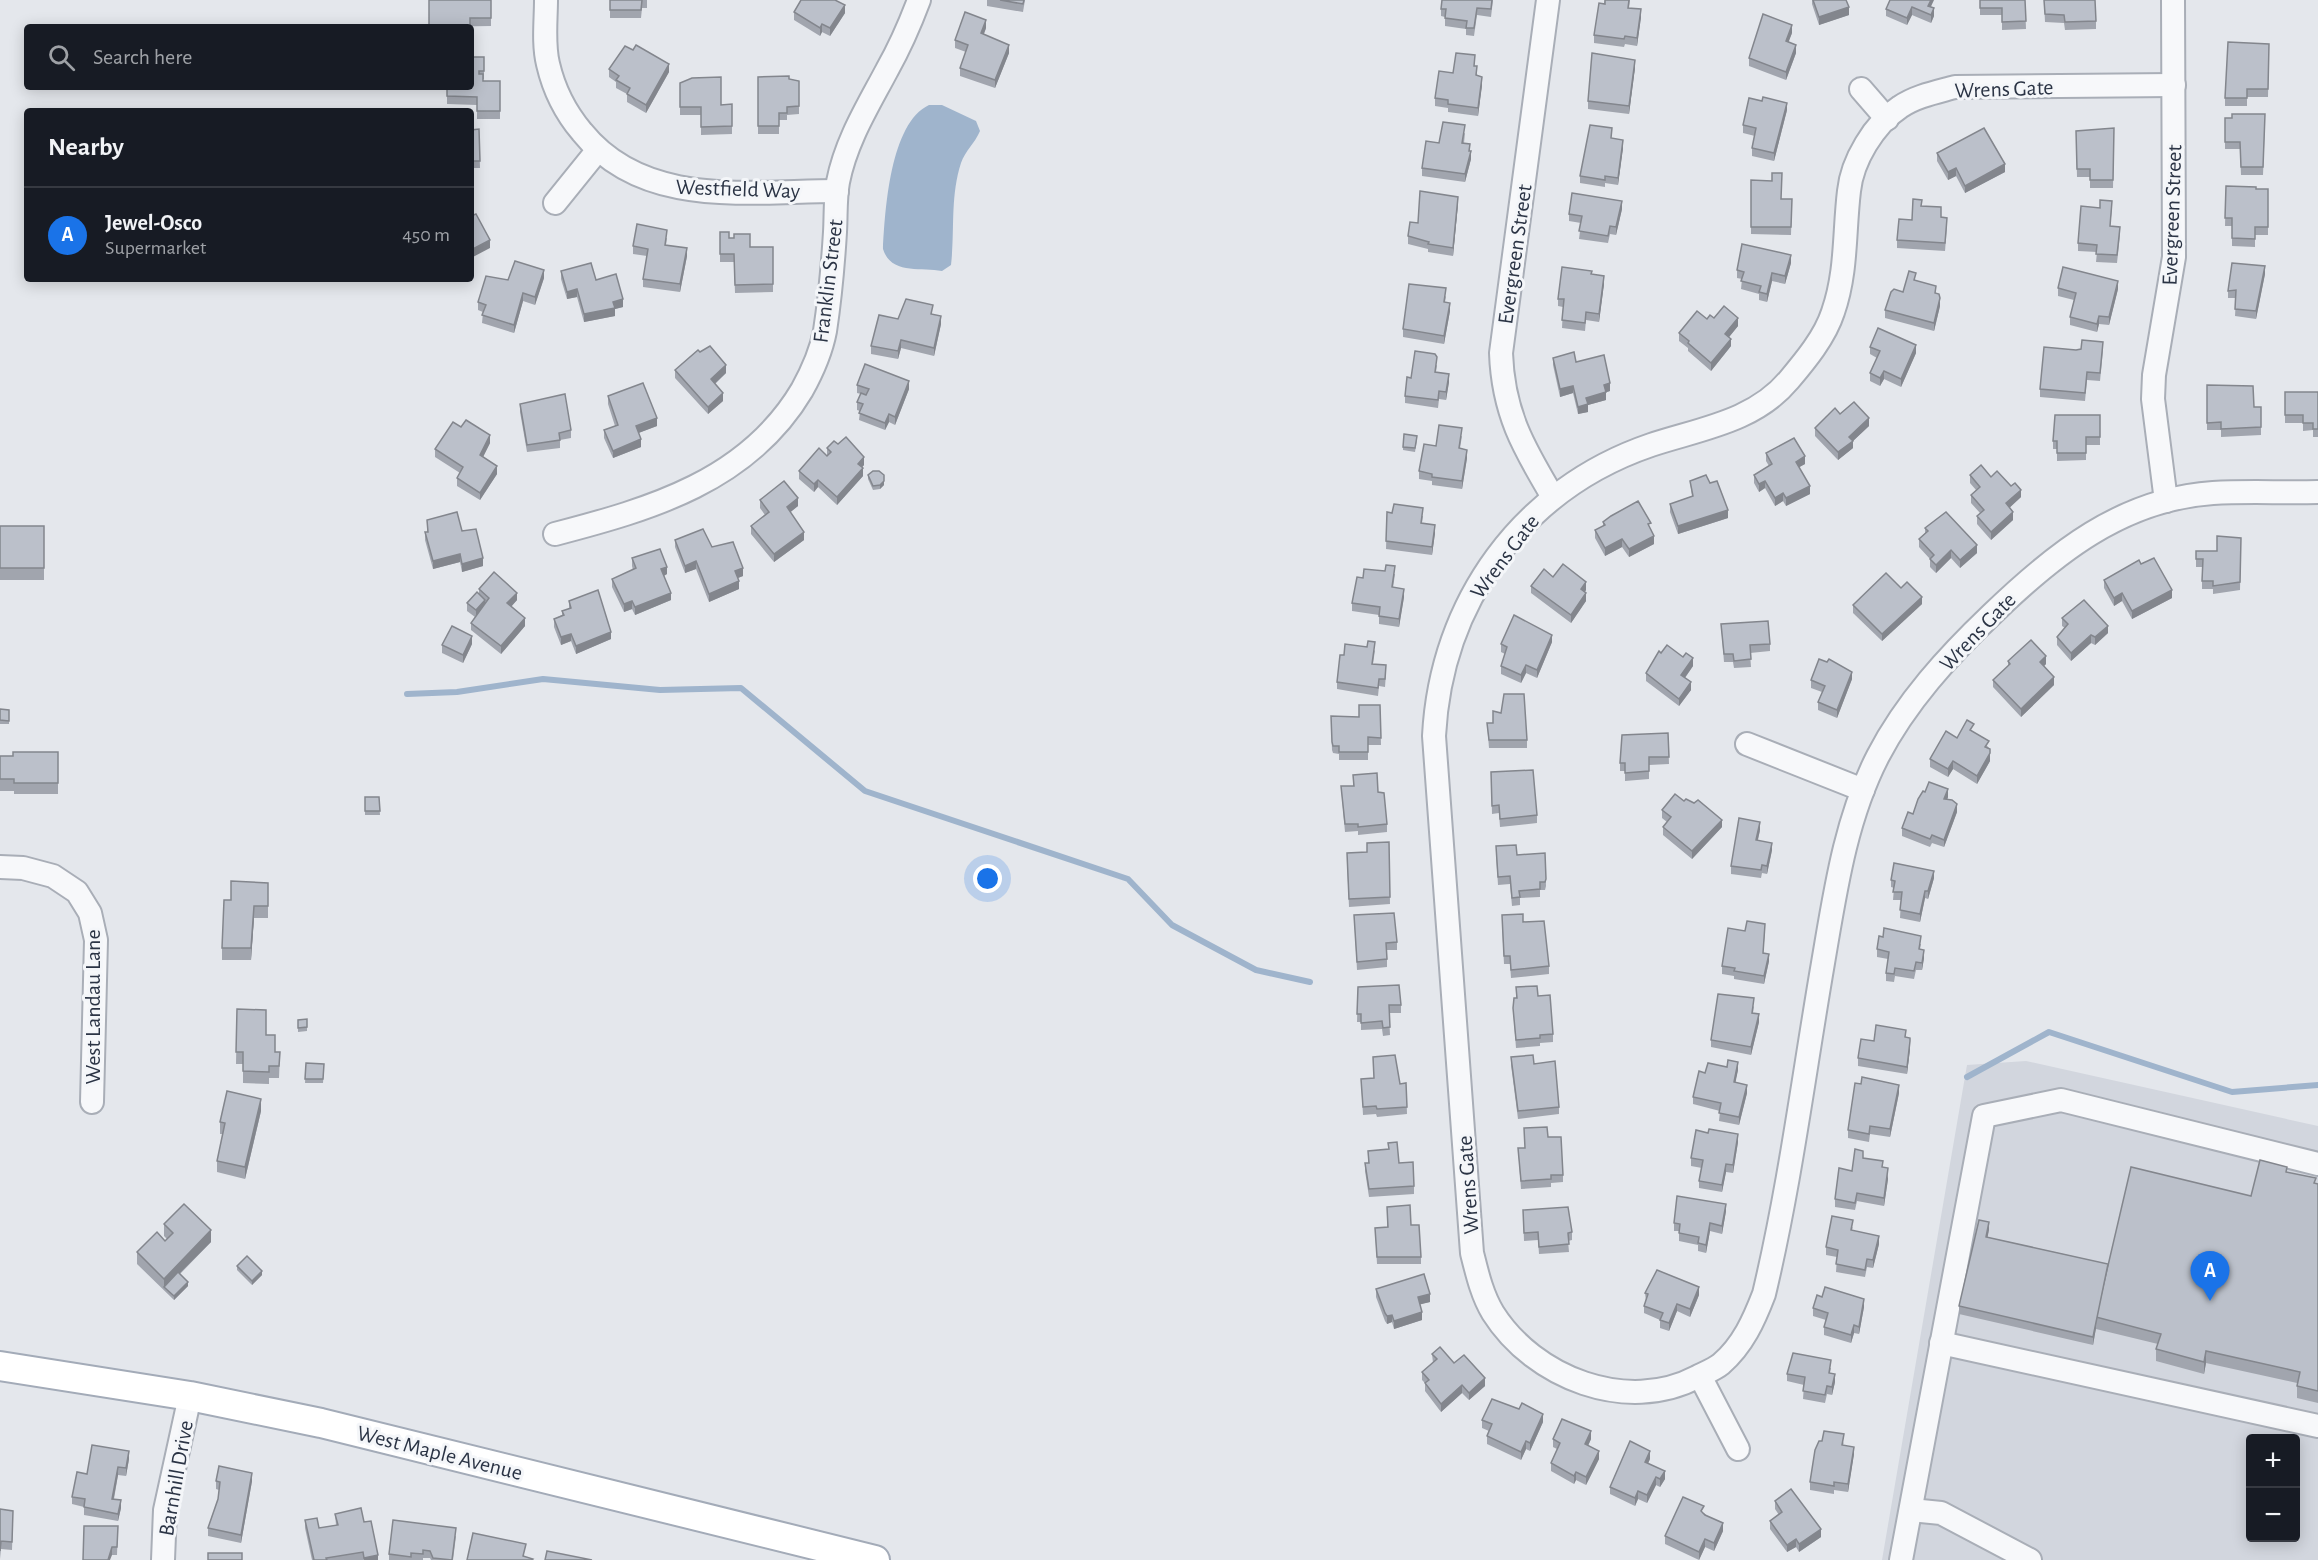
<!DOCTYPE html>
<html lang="en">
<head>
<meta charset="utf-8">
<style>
	body { margin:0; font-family:"Alegreya Sans",sans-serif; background:#242831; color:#f1f3f6 }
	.controls { position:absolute; right:18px; bottom:18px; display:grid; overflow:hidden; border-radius:6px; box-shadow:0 3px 15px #0003 }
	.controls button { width:54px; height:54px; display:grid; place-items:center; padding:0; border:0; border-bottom:2px solid #363941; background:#171b24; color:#f1f3f6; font:30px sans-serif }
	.you { position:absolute; left:988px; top:879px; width:21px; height:21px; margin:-15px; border:4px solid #fff; border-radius:50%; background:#1a73e8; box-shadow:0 0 0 9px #1a73e833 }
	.badge { display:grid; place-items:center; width:39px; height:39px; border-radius:50%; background:#1a73e8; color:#fff; font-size:20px; font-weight:700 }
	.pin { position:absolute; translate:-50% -50px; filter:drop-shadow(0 2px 3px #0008) }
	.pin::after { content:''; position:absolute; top:32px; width:21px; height:18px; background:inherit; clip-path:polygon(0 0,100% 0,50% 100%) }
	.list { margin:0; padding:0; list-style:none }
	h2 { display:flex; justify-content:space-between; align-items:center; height:78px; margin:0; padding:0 24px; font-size:26px }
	h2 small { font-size:20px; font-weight:400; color:#9ea1a6 }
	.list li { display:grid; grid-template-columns:39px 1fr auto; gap:18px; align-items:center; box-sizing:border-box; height:96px; padding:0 24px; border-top:2px solid #363941 }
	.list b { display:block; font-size:22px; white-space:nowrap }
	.list p { margin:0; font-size:20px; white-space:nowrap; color:#9ea1a6 }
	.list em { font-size:20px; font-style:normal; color:#9ea1a6 }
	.icon { flex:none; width:33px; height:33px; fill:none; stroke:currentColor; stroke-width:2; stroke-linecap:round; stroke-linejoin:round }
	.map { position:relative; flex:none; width:2318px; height:1560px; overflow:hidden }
	.search { position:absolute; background:#171b24; box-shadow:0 3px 15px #0003; left:24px; top:24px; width:450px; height:66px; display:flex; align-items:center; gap:15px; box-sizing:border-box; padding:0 21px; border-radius:6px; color:#9ea1a6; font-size:22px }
	.panel { position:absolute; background:#171b24; box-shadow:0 3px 15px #0003; left:24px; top:108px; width:450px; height:174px; border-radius:6px }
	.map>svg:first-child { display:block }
	.built { fill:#d2d6de; fill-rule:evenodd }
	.water { fill:#9fb4cc }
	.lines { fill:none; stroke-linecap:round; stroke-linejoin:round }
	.stream { stroke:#9fb4cc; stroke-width:6 }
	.minor-casing { stroke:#a9aeb7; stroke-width:26 }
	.major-casing { stroke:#a3abb8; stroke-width:32 }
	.minor { stroke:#f7f8fa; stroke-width:22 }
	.major { stroke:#fff; stroke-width:28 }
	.wall { fill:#a1a5ae }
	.shaded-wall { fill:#83868d }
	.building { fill:#bbc0ca; stroke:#83868d; stroke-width:1.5 }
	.labels { text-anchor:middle; stroke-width:6; stroke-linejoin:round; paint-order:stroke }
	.street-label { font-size:22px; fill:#2b3445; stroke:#f4f6f9 }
</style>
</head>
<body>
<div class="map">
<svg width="2318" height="1560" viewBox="0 0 2318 1560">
	<rect width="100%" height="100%" fill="#e4e7ec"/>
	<path class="built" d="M2026,1061L2318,1126V1560H1882L1967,1065ZM2250,1438H2296V1538H2250Z"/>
	<path class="water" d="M929,105H942L976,121L980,131C975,143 965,151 961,163C950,197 955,230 951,265L942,271C921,267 891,275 883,249C885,211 890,123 929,105Z"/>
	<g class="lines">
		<g class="stream">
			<polyline points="407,694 457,692 543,679 660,690 741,688 865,791 1128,879 1172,925 1256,970 1310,982"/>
			<polyline points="1967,1077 2049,1032 2232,1092 2318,1085"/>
		</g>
		<defs>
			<g id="minor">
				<path d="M546,0C546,20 543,44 548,64C554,90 565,112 582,132C644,209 749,191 837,191"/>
				<path d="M1548,0L1501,353C1503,412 1523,447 1553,497"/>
				<path d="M2174,85L1955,87C1937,92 1916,96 1900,107C1874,124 1852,161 1849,191C1844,232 1847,272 1833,312C1825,337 1805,361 1789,380C1754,422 1699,429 1651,445C1522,489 1441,602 1434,736L1472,1253C1477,1273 1482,1295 1493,1313C1534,1378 1627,1414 1697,1377C1705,1373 1715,1369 1721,1364C1743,1345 1754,1320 1764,1294C1790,1185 1804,1073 1823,963C1835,893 1845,820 1878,756C1906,702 1948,656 1991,615C2054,554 2122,499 2213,493C2248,491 2283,493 2318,492"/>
				<polyline points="1861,89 1887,119"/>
				<polyline points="555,203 597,151"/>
				<polyline points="2166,501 2153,399 2154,375 2174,257 2173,0"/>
				<path d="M555,534C651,509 748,481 802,390C812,372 821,352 825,331C830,298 833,265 835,232C836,215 835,198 838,182C846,141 868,106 887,70C900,47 910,24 919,0"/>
				<polyline points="1747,744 1863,790"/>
				<polyline points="0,867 23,868 53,876 77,892 90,913 96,940 92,1102"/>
				<polyline points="1941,1343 2318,1426"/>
				<polyline points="1700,1376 1738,1449"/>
				<polyline points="1911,1510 1941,1513 2030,1560"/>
				<polyline points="163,1560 165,1510 190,1396"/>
				<polyline points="1901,1560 1984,1116 2061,1100 2318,1164"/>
			</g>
			<polyline id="major" points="0,1366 190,1396 321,1423 875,1560"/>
		</defs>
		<use href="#minor" class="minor-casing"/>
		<use href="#major" class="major-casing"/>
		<use href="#minor" class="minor"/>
		<use href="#major" class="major"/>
	</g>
	<g class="wall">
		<polygon points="491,0 491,26 429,27"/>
		<polygon points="610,0 647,0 647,8 642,8 641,18 610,18"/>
		<polygon points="987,0 1025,0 1023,12 987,6"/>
		<polygon points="1493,0 1491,17 1477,15 1474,36 1466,35 1466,29 1445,26 1445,17 1441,16 1441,9"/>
		<polygon points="1605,0 1630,0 1629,8 1641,17 1637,46 1625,44 1624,47 1594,43 1594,35"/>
		<polygon points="1812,0 1846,0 1849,15 1819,25 1812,4"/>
		<polygon points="1980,0 2025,0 2026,29 2002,30 2002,15 1980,15"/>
		<polygon points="2044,0 2096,21 2096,29 2065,30 2064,23 2045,22"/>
		<polygon points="1931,7 1934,16 1931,23 1912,15 1907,25 1886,16 1886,9"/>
		<polygon points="794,12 845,13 830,36 822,32 820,36 794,20"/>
		<polygon points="986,28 984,34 1009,53 995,88 960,76 960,68 966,52 955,48 955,40"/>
		<polygon points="1792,33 1788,42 1796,53 1786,80 1749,66 1749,58"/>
		<polygon points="2269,44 2268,97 2247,97 2247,106 2225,106 2225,98"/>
		<polygon points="484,57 484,79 483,79 483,81 500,81 500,119 477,119 477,105 447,104 447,87"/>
		<polygon points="1475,66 1477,75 1482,85 1478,116 1448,112 1448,108 1435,106 1435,98 1453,73"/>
		<polygon points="1635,68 1629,114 1588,109 1588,101"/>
		<polygon points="609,69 669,72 646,113 627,102 627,94 616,88 616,82 609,77"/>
		<polygon points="758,77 789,79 799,81 799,114 787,115 787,120 779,120 779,134 758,134"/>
		<polygon points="680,83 721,105 732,104 732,134 701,135 701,115 680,115"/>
		<polygon points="1787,110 1774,161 1752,156 1752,148 1755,136 1743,133 1743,125"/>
		<polygon points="2225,118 2265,122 2263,175 2241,175 2240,149 2225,149"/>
		<polygon points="2114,128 2113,188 2090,188 2090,177 2077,177 2076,131"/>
		<polygon points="479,129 480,168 473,168 471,189 471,130"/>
		<polygon points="1465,133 1464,143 1470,151 1471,159 1465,182 1422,176 1422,168 1439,143"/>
		<polygon points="1612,138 1623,148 1618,185 1605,183 1605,187 1580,183 1580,176"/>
		<polygon points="1937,153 2005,172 1965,193 1956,176 1948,180 1937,161"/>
		<polygon points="1751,180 1781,199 1792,199 1791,235 1751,234"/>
		<polygon points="2226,186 2256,189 2268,189 2268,235 2255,235 2255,247 2232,246 2232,226 2225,226"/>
		<polygon points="1458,204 1453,256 1428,252 1428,249 1408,244 1408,236 1418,223"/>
		<polygon points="1921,206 1941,217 1947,226 1945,251 1897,248 1897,240"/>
		<polygon points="1622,209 1616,235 1610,234 1608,243 1579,239 1581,223 1569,221 1569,214"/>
		<polygon points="2112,209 2110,226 2120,235 2117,263 2096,262 2097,252 2078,251 2078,243"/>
		<polygon points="720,232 729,238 750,247 773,247 773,292 735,293 734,262 720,262"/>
		<polygon points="667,238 666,245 687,256 680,292 643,287 643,279 647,256 633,254 633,246"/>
		<polygon points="1791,263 1785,284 1772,281 1767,302 1759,300 1759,294 1741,289 1742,279 1737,278 1737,270"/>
		<polygon points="561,271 596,280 623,307 615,309 615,316 584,322 577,297 567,299 561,279"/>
		<polygon points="2265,274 2256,319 2235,316 2236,298 2228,298 2228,291"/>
		<polygon points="1592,275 1604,284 1599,322 1586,320 1585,331 1562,328 1563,307 1558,306 1558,299"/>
		<polygon points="544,278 535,305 523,301 514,333 482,323 483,312 478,310 478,302 508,280"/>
		<polygon points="1916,280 1936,293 1940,306 1934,331 1885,318 1885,310"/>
		<polygon points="2058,288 2118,289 2109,325 2099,324 2097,332 2070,325 2070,317 2074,300 2058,296"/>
		<polygon points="1446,296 1445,302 1450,311 1444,344 1403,337 1403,329"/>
		<polygon points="933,314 941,324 934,356 901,348 898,359 871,354 871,346 898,319"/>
		<polygon points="1714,318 1738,326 1729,337 1731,346 1711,371 1688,351 1688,348 1679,341 1679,333 1707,319"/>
		<polygon points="1870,347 1916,353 1901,387 1884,379 1880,386 1870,381 1870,373 1877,358 1870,354"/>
		<polygon points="2076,350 2103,350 2100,381 2087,380 2085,401 2040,397 2040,389"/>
		<polygon points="700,352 726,373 715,384 723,401 708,414 675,378 675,370"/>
		<polygon points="1553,358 1576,362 1610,391 1606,392 1606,400 1588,405 1588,412 1578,414 1573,393 1560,397 1553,365"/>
		<polygon points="1437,365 1436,372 1449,382 1446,400 1439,399 1438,408 1405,403 1405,396 1411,378"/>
		<polygon points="857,385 909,389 895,425 889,422 885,430 859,420 860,411 857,410 857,402 861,394 857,393"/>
		<polygon points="2207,385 2254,407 2261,407 2261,435 2221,437 2221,430 2207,430"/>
		<polygon points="2285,392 2318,392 2318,437 2313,437 2313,430 2303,431 2303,423 2285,423"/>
		<polygon points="608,396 657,426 638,433 641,447 613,458 604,438 604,430 615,426 608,404"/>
		<polygon points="520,404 571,430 571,438 560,440 560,448 527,452 520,412"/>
		<polygon points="1840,414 1869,426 1853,441 1853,448 1838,460 1815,436 1815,428"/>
		<polygon points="2100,415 2100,445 2086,445 2086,460 2057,461 2057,449 2053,449 2053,441"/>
		<polygon points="461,427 490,443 483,457 497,474 480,500 457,486 457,478 460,473 435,457 435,449"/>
		<polygon points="1462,436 1460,448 1467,458 1462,489 1432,485 1432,481 1419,479 1419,471 1436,446"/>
		<polygon points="1417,440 1415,452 1403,450 1403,447"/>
		<polygon points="827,448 864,465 862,467 863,476 837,505 818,487 814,492 799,479 799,471 827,455"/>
		<polygon points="1766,453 1805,464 1799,467 1810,494 1786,506 1783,501 1775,506 1765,488 1759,492 1754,483 1754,475 1769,466 1766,461"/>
		<polygon points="868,475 884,485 880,489 873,490 868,479"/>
		<polygon points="1970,475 1991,477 2021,497 2009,508 2013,520 1991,540 1977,524 1977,516 1980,513 1971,503 1971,495 1976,490 1970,483"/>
		<polygon points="1690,481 1710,483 1728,518 1678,534 1670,512 1670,504 1692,496"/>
		<polygon points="760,500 798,506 790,512 804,540 774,562 751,534 751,526 765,515 760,508"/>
		<polygon points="1387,512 1423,516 1422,523 1435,533 1432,555 1386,549"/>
		<polygon points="427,520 462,531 483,566 462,572 460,562 433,569 425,540 425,532 427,532"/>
		<polygon points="1603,522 1651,529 1654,544 1629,557 1622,547 1605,556 1595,538 1595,530 1603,526"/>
		<rect x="0" y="526" width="44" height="54"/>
		<polygon points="1925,528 1977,553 1960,568 1951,558 1936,573 1930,567 1930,559 1919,547 1919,539 1925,533"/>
		<polygon points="2241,538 2240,590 2213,594 2213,589 2202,589 2202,567 2196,567 2196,551 2217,551"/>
		<polygon points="675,540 712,547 743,576 738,578 739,589 709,602 696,569 685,573 675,547"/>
		<polygon points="632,558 667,574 664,576 671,600 635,615 632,609 624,612 612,587 612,579 633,570 632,566"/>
		<polygon points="2141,564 2172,598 2132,619 2122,601 2114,606 2104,588 2104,580"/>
		<polygon points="1395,574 1393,588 1404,597 1399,627 1379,624 1379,615 1352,611 1352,603 1363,578"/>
		<polygon points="1531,586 1586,590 1585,592 1586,601 1571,623 1531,593"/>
		<polygon points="1901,588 1922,604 1882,641 1853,613 1853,605"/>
		<polygon points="479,589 517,600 511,607 525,626 501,654 471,630 471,623 475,617 467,611 467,603 479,594"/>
		<polygon points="569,601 611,639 576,654 571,641 561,645 554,627 554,619 562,615 562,611 569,609"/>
		<polygon points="2062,618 2108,633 2095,645 2091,643 2071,661 2057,645 2057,637 2065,628 2062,626"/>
		<polygon points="1721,624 1770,644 1770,651 1750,653 1751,667 1734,668 1733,662 1724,662"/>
		<polygon points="1552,642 1537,678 1526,673 1521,683 1501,674 1501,666 1505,654 1501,652 1501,644"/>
		<polygon points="472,644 463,663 442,653 442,645"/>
		<polygon points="1375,650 1373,664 1386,673 1385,687 1379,686 1378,696 1337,689 1337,682"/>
		<polygon points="1661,653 1693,666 1685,678 1691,690 1679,706 1646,681 1646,673"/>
		<polygon points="2008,661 2046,664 2044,666 2054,685 2021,717 1993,687 1993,680 2008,666"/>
		<polygon points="1852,679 1837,718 1818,710 1818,702 1822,692 1811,688 1811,680"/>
		<polygon points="1380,705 1381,745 1368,745 1368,760 1339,760 1339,754 1333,753 1332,750 1331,716 1359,717"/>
		<polygon points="0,709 9,710 9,724 0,724"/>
		<polygon points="1487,723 1527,740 1527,748 1489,748"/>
		<polygon points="1974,732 1990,749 1990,761 1977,784 1953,769 1948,777 1930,767 1930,759 1957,738"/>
		<polygon points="1668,733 1669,764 1649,765 1649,779 1625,781 1625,771 1620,771 1620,763"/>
		<polygon points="58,752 58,794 14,794 14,791 0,791 0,756 13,756"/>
		<polygon points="1491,772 1537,815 1537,823 1500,827 1499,813 1492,814"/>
		<polygon points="1353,775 1378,792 1387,824 1387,832 1358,835 1358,831 1345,832 1341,786 1353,786"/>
		<polygon points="1925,792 1948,797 1947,800 1957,812 1944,847 1932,843 1930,847 1902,836 1902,828 1913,814"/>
		<polygon points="365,797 379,797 380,815 365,815"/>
		<polygon points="1684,801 1722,827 1692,859 1663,835 1663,827 1667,822 1662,818 1662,810"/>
		<polygon points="1760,830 1758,840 1772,850 1767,874 1762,873 1761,878 1731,874 1731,866"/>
		<polygon points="1389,842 1390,904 1349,907 1347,861"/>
		<polygon points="1545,853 1546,886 1545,890 1540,890 1540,897 1520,898 1520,905 1512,906 1510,884 1498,885 1496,854 1517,855"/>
		<polygon points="1934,878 1928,899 1925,898 1920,922 1900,918 1901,900 1893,900 1894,888 1891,887 1891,880"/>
		<polygon points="268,883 268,918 254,918 251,960 222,960 222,948 231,900"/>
		<polygon points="1354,915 1397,942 1397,950 1387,950 1387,967 1357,970"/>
		<polygon points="1523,922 1549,966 1549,974 1511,978 1510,964 1504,964 1502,923"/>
		<polygon points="1745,931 1765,932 1763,953 1769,961 1764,984 1734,979 1734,976 1722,974 1722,966"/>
		<polygon points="1921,944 1920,949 1924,958 1922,970 1916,970 1914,979 1895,976 1894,982 1886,981 1886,973 1888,959 1877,957 1877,949"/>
		<polygon points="1358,987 1401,1005 1401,1013 1389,1013 1390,1035 1383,1036 1382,1029 1361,1030 1361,1022 1357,1022"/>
		<polygon points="1516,987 1538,996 1553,1034 1553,1042 1540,1043 1540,1046 1516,1048 1513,1008 1516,998"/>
		<polygon points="1754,1006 1753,1013 1759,1022 1751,1055 1711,1047 1711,1040"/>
		<polygon points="237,1009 275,1052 280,1052 279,1078 269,1078 269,1084 243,1083 243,1064 236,1064"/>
		<polygon points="307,1019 307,1031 298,1032 298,1020"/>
		<polygon points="1906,1037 1910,1049 1907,1074 1858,1066 1858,1058 1874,1041"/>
		<polygon points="1373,1057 1400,1084 1406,1083 1407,1114 1377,1117 1376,1114 1363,1115 1361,1079 1374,1078"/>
		<polygon points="1511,1057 1534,1064 1559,1107 1559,1114 1518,1119 1511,1065"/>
		<polygon points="306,1063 324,1064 323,1083 305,1083"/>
		<polygon points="1738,1070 1735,1082 1747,1093 1739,1125 1719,1121 1720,1111 1693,1104 1693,1097 1705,1073"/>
		<polygon points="1899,1093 1890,1137 1870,1134 1869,1142 1848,1138 1848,1130"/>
		<polygon points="261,1111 245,1179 217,1172 217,1161 223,1134 220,1134 220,1122"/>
		<polygon points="1708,1133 1738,1142 1733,1173 1726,1172 1722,1192 1699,1188 1699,1181 1702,1168 1691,1166 1691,1158"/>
		<polygon points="1548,1137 1563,1175 1563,1182 1551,1183 1551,1187 1521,1189 1518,1148 1525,1148"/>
		<polygon points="1368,1151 1399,1163 1414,1186 1414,1194 1369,1197 1365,1171 1365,1163 1368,1163"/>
		<polygon points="1863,1158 1883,1168 1888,1179 1884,1206 1857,1201 1855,1210 1835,1207 1835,1199 1852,1171"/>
		<polygon points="2287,1172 2318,1184 2318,1403 2297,1398 2297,1383 2206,1363 2204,1374 2156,1361 2156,1349 2158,1344 2096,1329 2096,1328 2093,1345 1959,1314 1959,1306 1989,1230 1987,1237 2108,1264 2251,1196"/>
		<polygon points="1387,1207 1421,1257 1421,1264 1377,1264 1375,1228 1387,1227"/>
		<polygon points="1523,1210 1572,1232 1572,1240 1568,1241 1569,1252 1539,1254 1538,1240 1524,1241"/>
		<polygon points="1726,1211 1722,1234 1710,1231 1706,1253 1698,1251 1698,1245 1679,1241 1679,1231 1674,1231 1674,1223"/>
		<polygon points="164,1224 211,1242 180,1274 188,1286 174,1300 137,1264 137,1252 165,1241 167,1239 164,1236"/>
		<polygon points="1853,1227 1852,1230 1879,1244 1873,1268 1867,1267 1865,1277 1836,1272 1837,1257 1826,1255 1826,1247"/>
		<polygon points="237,1266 262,1275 252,1285 237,1270"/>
		<polygon points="1376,1289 1430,1302 1420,1304 1422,1320 1394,1329 1392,1322 1387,1324 1385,1321 1376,1297"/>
		<polygon points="1645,1293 1699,1295 1690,1317 1677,1311 1669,1331 1660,1328 1660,1320 1644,1313 1644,1306 1646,1301"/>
		<polygon points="1864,1307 1859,1334 1854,1333 1851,1343 1824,1335 1824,1327 1826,1320 1813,1316 1813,1308"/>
		<polygon points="1432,1354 1454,1363 1485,1386 1469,1400 1462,1393 1441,1412 1425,1391 1425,1383 1422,1380 1422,1372 1433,1363"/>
		<polygon points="1831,1368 1830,1373 1835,1382 1832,1395 1827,1394 1825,1403 1803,1399 1804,1385 1787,1381 1787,1374"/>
		<polygon points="1519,1409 1543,1422 1530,1451 1526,1449 1521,1460 1487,1444 1487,1436 1489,1431 1482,1428 1482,1420"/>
		<polygon points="1553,1439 1591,1439 1588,1446 1599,1459 1586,1485 1576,1480 1574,1484 1551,1471 1551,1463 1557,1449 1553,1447"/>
		<polygon points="1844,1442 1843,1445 1854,1454 1848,1492 1834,1490 1834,1494 1810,1490 1810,1482"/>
		<polygon points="129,1459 126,1476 118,1475 114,1499 121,1508 118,1521 84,1515 84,1507 72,1504 72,1497 87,1474"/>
		<polygon points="1650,1459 1648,1463 1665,1479 1660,1487 1656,1485 1647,1503 1638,1499 1635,1506 1610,1494 1610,1487"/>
		<polygon points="216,1481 252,1481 241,1543 208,1536 208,1528 218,1499 219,1490 216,1489"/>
		<polygon points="1775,1501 1821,1537 1799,1552 1796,1547 1787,1552 1770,1529 1770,1521 1779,1515 1775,1509"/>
		<polygon points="0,1509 13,1519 12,1550 1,1549 0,1559"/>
		<polygon points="1704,1513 1723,1531 1714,1551 1705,1547 1699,1560 1665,1544 1665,1536"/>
		<polygon points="335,1514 364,1522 378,1560 312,1560 305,1528 305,1520 319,1528 336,1525"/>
		<polygon points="118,1526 117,1555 112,1555 83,1560"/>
		<polygon points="456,1536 453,1560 431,1560 430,1558 423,1558 423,1560 389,1560 389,1554"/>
	</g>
	<g class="shaded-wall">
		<polygon points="1931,0 1934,0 1928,13 1928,6"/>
		<polygon points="845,5 845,13 830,36 830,28"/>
		<polygon points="1849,7 1849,15 1819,25 1819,17"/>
		<polygon points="1912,7 1912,15 1907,25 1907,18"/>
		<polygon points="1934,8 1934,16 1931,23 1931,15"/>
		<polygon points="1641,9 1641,17 1637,46 1637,38"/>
		<polygon points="986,20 986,28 981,41 981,33"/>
		<polygon points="822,24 822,32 820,36 820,28"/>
		<polygon points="1792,25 1792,33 1786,49 1786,41"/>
		<polygon points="1009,45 1009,53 995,88 995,80"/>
		<polygon points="1796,45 1796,53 1786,80 1786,72"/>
		<polygon points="1635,60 1635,68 1629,114 1629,106"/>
		<polygon points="669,64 669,72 646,113 646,105"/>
		<polygon points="1482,77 1482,85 1478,116 1478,108"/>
		<polygon points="1787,103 1787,110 1774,161 1774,153"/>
		<polygon points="1623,140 1623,148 1618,185 1618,178"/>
		<polygon points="1471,151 1471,159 1465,182 1465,174"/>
		<polygon points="2005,164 2005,172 1965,193 1965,186"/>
		<polygon points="1956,168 1956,176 1948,180 1948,172"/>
		<polygon points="1458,197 1458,204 1453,256 1453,248"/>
		<polygon points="1622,201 1622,209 1616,235 1616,227"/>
		<polygon points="490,240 490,248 471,258 471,250"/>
		<polygon points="687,248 687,256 680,292 680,284"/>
		<polygon points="1791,255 1791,263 1785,284 1785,276"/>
		<polygon points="2265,266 2265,274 2256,319 2256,311"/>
		<polygon points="544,270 544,278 535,305 535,297"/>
		<polygon points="1772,273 1772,281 1767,302 1767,294"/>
		<polygon points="1604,276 1604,284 1599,322 1599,314"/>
		<polygon points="2118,281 2118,289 2109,325 2109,317"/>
		<polygon points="577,289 577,297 567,299 567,292"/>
		<polygon points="523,293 523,301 514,333 514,325"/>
		<polygon points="1940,298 1940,306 1934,331 1934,323"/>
		<polygon points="623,299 623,307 615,309 615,316 584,322 584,314 613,302"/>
		<polygon points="1450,303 1450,311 1444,344 1444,336"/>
		<polygon points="941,316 941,324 934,356 934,348"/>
		<polygon points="2099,316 2099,324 2097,332 2097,324"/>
		<polygon points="1738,318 1738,326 1725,342 1725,334"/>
		<polygon points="1731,339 1731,346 1711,371 1711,363"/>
		<polygon points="901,340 901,348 898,359 898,351"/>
		<polygon points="1916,345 1916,353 1901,387 1901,379"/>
		<polygon points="726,365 726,373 711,387 711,379"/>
		<polygon points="1884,371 1884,379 1880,386 1880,378"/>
		<polygon points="1449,374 1449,382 1446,400 1446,392"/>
		<polygon points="909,381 909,389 895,425 895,417"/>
		<polygon points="1610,383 1610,391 1604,393 1604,385"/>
		<polygon points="1573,386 1573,393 1560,397 1560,389"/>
		<polygon points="1606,392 1606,400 1588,405 1588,412 1578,414 1578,407 1586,398"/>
		<polygon points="723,393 723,401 708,414 708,407"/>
		<polygon points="889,414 889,422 885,430 885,423"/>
		<polygon points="657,418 657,426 636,434 636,426"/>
		<polygon points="1869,418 1869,426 1853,441 1853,448 1838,460 1838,452 1849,437"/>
		<polygon points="490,435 490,443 480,463 480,455"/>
		<polygon points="641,439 641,447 613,458 613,451"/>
		<polygon points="1467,450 1467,458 1462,489 1462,481"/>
		<polygon points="1805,456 1805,464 1796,469 1796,462"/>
		<polygon points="864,457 864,465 858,472 858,464"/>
		<polygon points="497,466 497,474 480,500 480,493"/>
		<polygon points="863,468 863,476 837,505 837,497"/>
		<polygon points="818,480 818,487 814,492 814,484"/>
		<polygon points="884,481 884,485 880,489 880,485"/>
		<polygon points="1765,481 1765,488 1759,492 1759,484"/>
		<polygon points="1810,486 1810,494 1786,506 1786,498"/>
		<polygon points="2021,490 2021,497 2006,511 2006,503"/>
		<polygon points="1783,493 1783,501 1775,506 1775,498"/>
		<polygon points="798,498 798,506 787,515 787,507"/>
		<polygon points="1728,510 1728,518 1678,534 1678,526"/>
		<polygon points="2013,512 2013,520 1991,540 1991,532"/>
		<polygon points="1435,525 1435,533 1432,555 1432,547"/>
		<polygon points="804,532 804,540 774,562 774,554"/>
		<polygon points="1654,536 1654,544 1629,557 1629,549"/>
		<polygon points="1622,539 1622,547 1605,556 1605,548"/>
		<polygon points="1977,545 1977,553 1960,568 1960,560"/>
		<polygon points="1951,550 1951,558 1936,573 1936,565"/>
		<polygon points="460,554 460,562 433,569 433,561"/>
		<polygon points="483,558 483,566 462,572 462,564"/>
		<polygon points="696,561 696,569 685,573 685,566"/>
		<polygon points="667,567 667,574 661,577 661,569"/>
		<polygon points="743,568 743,576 735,579 735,571"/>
		<polygon points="739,581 739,589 709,602 709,594"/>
		<polygon points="1586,582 1586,590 1581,597 1581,589"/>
		<polygon points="1404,589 1404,597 1399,627 1399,619"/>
		<polygon points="2172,590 2172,598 2132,619 2132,611"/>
		<polygon points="517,593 517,600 507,611 507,603"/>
		<polygon points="671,593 671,600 635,615 635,607"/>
		<polygon points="1586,593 1586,601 1571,623 1571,615"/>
		<polygon points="2122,593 2122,601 2114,606 2114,598"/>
		<polygon points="1922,597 1922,604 1882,641 1882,634"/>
		<polygon points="485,600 485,608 476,618 476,610"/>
		<polygon points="632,601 632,609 624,612 624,604"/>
		<polygon points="525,618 525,626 501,654 501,646"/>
		<polygon points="2108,626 2108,633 2095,645 2095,637"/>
		<polygon points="611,632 611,639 576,654 576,646"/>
		<polygon points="571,634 571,641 561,645 561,637"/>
		<polygon points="1552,635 1552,642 1537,678 1537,670"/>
		<polygon points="2091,635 2091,643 2071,661 2071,653"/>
		<polygon points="472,636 472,644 463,663 463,655"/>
		<polygon points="2046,656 2046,664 2040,670 2040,662"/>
		<polygon points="1693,658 1693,666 1681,683 1681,675"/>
		<polygon points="1526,665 1526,673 1521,683 1521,675"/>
		<polygon points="1852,672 1852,679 1837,718 1837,710"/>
		<polygon points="2054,677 2054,685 2021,717 2021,709"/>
		<polygon points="1691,682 1691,690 1679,706 1679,699"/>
		<polygon points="1990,753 1990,761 1977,784 1977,776"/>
		<polygon points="1953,761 1953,769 1948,777 1948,769"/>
		<polygon points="1948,789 1948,797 1944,807 1944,799"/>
		<polygon points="1957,804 1957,812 1944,847 1944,840"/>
		<polygon points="1722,820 1722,827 1692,859 1692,851"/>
		<polygon points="1760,822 1760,830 1756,847 1756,840"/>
		<polygon points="1772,843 1772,850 1767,874 1767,866"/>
		<polygon points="1934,871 1934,878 1928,899 1928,891"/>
		<polygon points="1925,891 1925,898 1920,922 1920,914"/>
		<polygon points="254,906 254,918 251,960 251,948"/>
		<polygon points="1924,950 1924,958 1922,970 1922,963"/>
		<polygon points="1769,954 1769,961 1764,984 1764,976"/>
		<polygon points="1759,1014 1759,1022 1751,1055 1751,1047"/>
		<polygon points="1910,1041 1910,1049 1907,1074 1907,1067"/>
		<polygon points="1738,1062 1738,1070 1734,1090 1734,1082"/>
		<polygon points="1747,1085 1747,1093 1739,1125 1739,1117"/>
		<polygon points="1899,1085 1899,1093 1890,1137 1890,1129"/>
		<polygon points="261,1099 261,1111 245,1179 245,1167"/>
		<polygon points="1738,1134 1738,1142 1733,1173 1733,1165"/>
		<polygon points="1726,1164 1726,1172 1722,1192 1722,1185"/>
		<polygon points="1888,1172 1888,1179 1884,1206 1884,1198"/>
		<polygon points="1726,1204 1726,1211 1722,1234 1722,1226"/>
		<polygon points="1989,1222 1989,1230 1986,1245 1986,1237"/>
		<polygon points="1710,1223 1710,1231 1706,1253 1706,1245"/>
		<polygon points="211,1230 211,1242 165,1288 164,1287 164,1290 164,1279"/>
		<polygon points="1879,1236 1879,1244 1873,1268 1873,1260"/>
		<polygon points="262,1271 262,1275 252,1285 252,1281"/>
		<polygon points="188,1282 188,1286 174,1300 174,1296"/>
		<polygon points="1699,1287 1699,1295 1690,1317 1690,1309"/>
		<polygon points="1430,1294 1430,1302 1418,1305 1418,1297"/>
		<polygon points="1864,1299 1864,1307 1859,1334 1859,1327"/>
		<polygon points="1677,1304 1677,1311 1669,1331 1669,1323"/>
		<polygon points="1422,1312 1422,1320 1394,1329 1394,1321"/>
		<polygon points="1392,1315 1392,1322 1387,1324 1387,1316"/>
		<polygon points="2096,1320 2096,1328 2093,1345 2093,1337"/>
		<polygon points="1854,1325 1854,1333 1851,1343 1851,1335"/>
		<polygon points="2206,1351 2206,1363 2204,1374 2204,1362"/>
		<polygon points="1835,1374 1835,1382 1832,1395 1832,1387"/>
		<polygon points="1485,1378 1485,1386 1469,1400 1469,1393"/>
		<polygon points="1462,1385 1462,1393 1441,1412 1441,1404"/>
		<polygon points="1543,1414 1543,1422 1530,1451 1530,1443"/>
		<polygon points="1591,1431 1591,1439 1585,1452 1585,1444"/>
		<polygon points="1526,1441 1526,1449 1521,1460 1521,1452"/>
		<polygon points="1854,1447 1854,1454 1848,1492 1848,1484"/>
		<polygon points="129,1451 129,1459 126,1476 126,1468"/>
		<polygon points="1599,1451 1599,1459 1586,1485 1586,1477"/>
		<polygon points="1650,1451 1650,1459 1645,1470 1645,1462"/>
		<polygon points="118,1467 118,1475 112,1507 112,1499"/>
		<polygon points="1665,1471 1665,1479 1660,1487 1660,1479"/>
		<polygon points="1576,1472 1576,1480 1574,1484 1574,1476"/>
		<polygon points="252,1473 252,1481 241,1543 241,1535"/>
		<polygon points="1656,1477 1656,1485 1647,1503 1647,1495"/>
		<polygon points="1638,1491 1638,1499 1635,1506 1635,1498"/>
		<polygon points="121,1500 121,1508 118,1521 118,1514"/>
		<polygon points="1723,1523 1723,1531 1714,1551 1714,1543"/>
		<polygon points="1821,1529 1821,1537 1799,1552 1799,1544"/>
		<polygon points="1705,1539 1705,1547 1699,1560 1699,1552"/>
		<polygon points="1796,1539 1796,1547 1787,1552 1787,1545"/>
		<polygon points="112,1547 112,1555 110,1560 108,1560"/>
		<polygon points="378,1555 378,1560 364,1560 364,1558"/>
	</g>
	<g class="building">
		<polygon points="429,0 491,0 491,18 470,18 470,27 429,27"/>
		<polygon points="610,0 642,0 641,10 610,10"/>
		<polygon points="801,0 835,0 845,5 830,28 822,24 820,28 794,12"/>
		<polygon points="1000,0 1024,0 1023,4"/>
		<polygon points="1442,0 1492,0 1491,9 1477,8 1474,28 1466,28 1467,21 1445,18 1446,9 1441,9"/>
		<polygon points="1605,0 1629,0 1628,8 1641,9 1637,38 1625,36 1624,39 1594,35 1599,3 1605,4"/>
		<polygon points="1813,0 1846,0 1849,7 1819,17"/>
		<polygon points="1890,0 1931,0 1928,6 1934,8 1931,15 1912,7 1907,18 1886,9"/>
		<polygon points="1980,0 2025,0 2026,21 2002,22 2002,8 1980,8"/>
		<polygon points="2044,0 2095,0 2096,21 2065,22 2064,15 2045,14"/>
		<polygon points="965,12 986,20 981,33 1009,45 995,80 960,68 968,45 955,40"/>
		<polygon points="1763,14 1792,25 1786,41 1796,45 1786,72 1749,58"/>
		<polygon points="2228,42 2269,44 2268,89 2247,89 2247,98 2225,98"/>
		<polygon points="636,45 669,64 646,105 627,94 630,88 616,80 619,76 609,69 625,46 633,50"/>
		<polygon points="1456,53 1475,55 1474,66 1477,66 1476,75 1482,77 1478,108 1448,104 1448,100 1435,98 1439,71 1453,73"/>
		<polygon points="1592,53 1635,60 1629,106 1588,101"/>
		<polygon points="471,57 484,57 484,71 479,71 479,74 483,74 483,81 500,81 500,111 477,111 477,97 447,96 447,87 471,87"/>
		<polygon points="789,76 789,79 799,81 799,106 787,107 787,113 779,113 779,126 758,126 758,77"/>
		<polygon points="721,77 721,105 732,104 732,126 701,127 701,107 680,107 680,83 692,78"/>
		<polygon points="1763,97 1787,103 1774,153 1752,148 1756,128 1743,125 1749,98 1762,101"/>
		<polygon points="2232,114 2265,114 2263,167 2241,167 2240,142 2225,142 2225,118 2232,118"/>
		<polygon points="1443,122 1465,125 1462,143 1470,144 1469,151 1471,151 1465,174 1422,168 1426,141 1439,143"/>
		<polygon points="1590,125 1612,128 1611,138 1623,140 1618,178 1605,176 1605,180 1580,176"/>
		<polygon points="1984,128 2005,164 1965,186 1956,168 1948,172 1937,153"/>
		<polygon points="2114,128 2113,180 2090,180 2090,169 2077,169 2076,131"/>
		<polygon points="479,129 480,161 473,161 471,181 471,130"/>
		<polygon points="1772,173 1782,173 1781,199 1792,199 1791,227 1751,227 1751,180 1772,181"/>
		<polygon points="2226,186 2256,187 2256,189 2268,189 2268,227 2255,227 2255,239 2232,238 2232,218 2225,218"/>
		<polygon points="1420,191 1458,197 1453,248 1428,244 1429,242 1408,236 1410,222 1418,223"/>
		<polygon points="1572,193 1622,201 1616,227 1610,226 1608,236 1579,231 1582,216 1569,214"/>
		<polygon points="1913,199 1922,200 1921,206 1941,207 1941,217 1947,218 1945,243 1897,240 1899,219 1912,220"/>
		<polygon points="2100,200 2112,201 2110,226 2120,227 2117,255 2096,254 2097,245 2078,243 2081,206 2100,208"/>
		<polygon points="476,214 490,240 471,250 471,216"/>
		<polygon points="637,224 667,230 665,245 687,248 680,284 643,279 648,249 633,246"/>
		<polygon points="720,232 729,232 729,238 734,238 734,234 750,234 750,247 773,247 773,284 735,285 734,254 720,254"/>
		<polygon points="1742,244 1791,255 1785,276 1772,273 1767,294 1759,292 1761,286 1741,281 1744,272 1737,270"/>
		<polygon points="515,261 544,270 535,297 523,293 514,325 482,315 486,305 478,302 486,276 508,280"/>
		<polygon points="591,263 596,280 616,274 623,299 613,302 615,308 584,314 577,289 567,292 561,271"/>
		<polygon points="2232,263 2265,266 2256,311 2235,309 2236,290 2228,291"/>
		<polygon points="1562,267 1592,271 1591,274 1604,276 1599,314 1586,312 1585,323 1562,320 1564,299 1558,299"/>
		<polygon points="2063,267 2118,281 2109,317 2099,316 2097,324 2070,317 2076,293 2058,288"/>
		<polygon points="1909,271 1916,273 1914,280 1936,286 1935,293 1939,294 1940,298 1934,323 1885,310 1891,292 1894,289 1903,292"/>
		<polygon points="1409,284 1446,288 1444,302 1450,303 1444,336 1403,329"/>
		<polygon points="906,299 933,305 931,314 941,316 934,348 901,340 898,351 871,346 879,315 898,319"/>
		<polygon points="1724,306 1738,318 1725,334 1731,339 1711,363 1688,343 1689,341 1679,333 1697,311 1707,319 1710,315 1714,318"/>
		<polygon points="1878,328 1916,345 1901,379 1884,371 1880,378 1870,373 1880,351 1870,347"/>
		<polygon points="2082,340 2103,342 2100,373 2087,372 2085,393 2040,389 2044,347 2076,350 2081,349"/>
		<polygon points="710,346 726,365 711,379 723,393 708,407 675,370 698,350 700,352"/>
		<polygon points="1415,351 1435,354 1437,357 1435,372 1449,374 1446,392 1439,391 1438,400 1405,396 1407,377 1411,378"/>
		<polygon points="1574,352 1576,362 1604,355 1610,383 1604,385 1606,392 1586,398 1588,404 1578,407 1573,386 1560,389 1553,358"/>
		<polygon points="865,364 909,381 895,417 889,414 885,423 859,413 863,404 857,402 861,393 866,395 869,389 857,385"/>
		<polygon points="643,383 657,418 636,426 641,439 613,451 604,430 618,425 608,396"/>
		<polygon points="2207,385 2253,386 2254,407 2261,407 2261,427 2221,429 2221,422 2207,423"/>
		<polygon points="2285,392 2318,392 2318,429 2313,429 2313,423 2303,423 2303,415 2285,415"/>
		<polygon points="565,394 571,430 559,433 560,440 527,445 520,404"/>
		<polygon points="1854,402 1869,418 1849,437 1853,441 1838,452 1815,428 1835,408 1840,414"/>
		<polygon points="2055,415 2100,415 2100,437 2086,437 2086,453 2057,453 2057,441 2053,441"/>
		<polygon points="466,420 490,435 480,455 497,466 480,493 457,478 463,467 435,449 453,422 461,427"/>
		<polygon points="1439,425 1462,428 1459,448 1467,450 1462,481 1432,477 1432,474 1419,471 1424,444 1436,446"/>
		<polygon points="1404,434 1417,436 1415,448 1403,447"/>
		<polygon points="846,437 864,457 858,464 863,468 837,497 818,480 814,484 799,471 819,448 827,456 831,452 827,448 834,441 838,444"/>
		<polygon points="1794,438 1805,456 1796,462 1810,486 1786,498 1783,493 1775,498 1765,481 1759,484 1754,475 1772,464 1766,453"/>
		<polygon points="1981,465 1991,477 1997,471 2011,486 2015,483 2021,490 2006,503 2013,512 1991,532 1977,516 1984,510 1971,495 1980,487 1970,475"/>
		<polygon points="873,471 879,471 884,475 884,481 880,485 873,486 868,475"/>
		<polygon points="1706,475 1710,483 1717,481 1728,510 1678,526 1670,504 1693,496 1690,481"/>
		<polygon points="784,481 798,498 787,507 804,532 774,554 751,526 769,512 760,500"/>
		<polygon points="1638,501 1651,523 1648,524 1654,536 1629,549 1622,539 1605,548 1595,530 1605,525 1603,522 1611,516"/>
		<polygon points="1394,504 1423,508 1421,523 1435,525 1432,547 1386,541 1387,512 1392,513"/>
		<polygon points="457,512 462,531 476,529 483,558 462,564 460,554 433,561 425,532 428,532 427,520"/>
		<polygon points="1946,512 1977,545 1960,560 1951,550 1936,565 1930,559 1934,555 1919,539 1928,531 1925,528"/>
		<rect x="0" y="526" width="44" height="42"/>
		<polygon points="703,529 712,547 733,542 743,568 735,571 739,581 709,594 696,561 685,566 675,540"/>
		<polygon points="2217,536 2241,538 2240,582 2213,586 2213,581 2202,581 2203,559 2196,559 2196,551 2217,551"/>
		<polygon points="660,549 667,567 661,569 671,593 635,607 632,601 624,604 612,579 636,568 632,558"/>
		<polygon points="2154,558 2172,590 2132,611 2122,593 2114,598 2104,580 2139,560 2141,564"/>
		<polygon points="1563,564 1586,582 1581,589 1586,593 1571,615 1531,586 1544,569 1553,577"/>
		<polygon points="1386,565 1395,566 1392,587 1404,589 1399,619 1379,616 1380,607 1352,603 1357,577 1363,578 1364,569 1385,571"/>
		<polygon points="494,572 517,593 507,603 525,618 501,646 471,623 489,598 479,589"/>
		<polygon points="1886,573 1901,588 1907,582 1922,597 1882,634 1853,605"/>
		<polygon points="598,590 611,632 576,646 571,634 561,637 554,619 564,615 562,611 571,608 569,601"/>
		<polygon points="477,592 485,600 476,610 467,603"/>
		<polygon points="2084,600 2108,626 2095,637 2091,635 2071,653 2057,637 2068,624 2062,618"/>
		<polygon points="1514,615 1552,635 1537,670 1526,665 1521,675 1501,666 1507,647 1501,644"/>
		<polygon points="1768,621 1770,644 1750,645 1751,659 1734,661 1733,654 1724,654 1721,624"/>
		<polygon points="452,626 472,636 463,655 442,645"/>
		<polygon points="2031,640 2046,656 2040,662 2054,677 2021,709 1993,680 2010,664 2008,661"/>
		<polygon points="1368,641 1375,642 1372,664 1386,665 1385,679 1379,679 1378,688 1337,682 1340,655 1344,655 1345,644 1367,647"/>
		<polygon points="1667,645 1683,657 1686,653 1693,658 1681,675 1691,682 1679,699 1646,673 1659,651 1661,653"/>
		<polygon points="1819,659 1827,662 1829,659 1852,672 1837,710 1818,702 1825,686 1811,680"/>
		<polygon points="1504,694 1524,694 1527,740 1489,740 1487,723 1493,723 1493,711 1501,713"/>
		<polygon points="1359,705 1380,705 1381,738 1368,737 1368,752 1339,752 1339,746 1333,746 1332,742 1331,716 1359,717"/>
		<polygon points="0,709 9,710 9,721 0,720"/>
		<polygon points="1967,720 1974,724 1970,730 1989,741 1985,747 1990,749 1990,753 1977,776 1953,761 1948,769 1930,759 1946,731 1957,738"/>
		<polygon points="1668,733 1669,757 1649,757 1649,771 1625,773 1625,763 1620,763 1622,735"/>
		<polygon points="13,752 58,752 58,783 14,783 14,779 0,779 0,756 13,756"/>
		<polygon points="1533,770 1537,815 1500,819 1499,805 1492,806 1491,772"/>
		<polygon points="1377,773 1378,792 1384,793 1387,824 1358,827 1358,824 1345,824 1341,786 1354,786 1353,775"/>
		<polygon points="1929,782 1948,789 1944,799 1952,800 1957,804 1944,840 1932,835 1930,839 1902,828 1908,812 1913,814 1918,799 1923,791 1925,792"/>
		<polygon points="1675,794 1684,801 1686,799 1694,803 1698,800 1722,820 1692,851 1663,827 1671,817 1662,810"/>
		<polygon points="365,797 379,797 380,811 365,811"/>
		<polygon points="1739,818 1760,822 1756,840 1772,843 1767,866 1762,865 1761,870 1731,866"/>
		<polygon points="1389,842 1390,897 1349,899 1347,853 1367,852 1367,843"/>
		<polygon points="1516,845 1517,855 1545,853 1546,879 1545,882 1540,882 1540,889 1519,891 1520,897 1512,898 1510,876 1498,877 1496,846"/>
		<polygon points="1894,863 1934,871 1928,891 1925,891 1920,914 1900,910 1902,892 1893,892 1895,881 1891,880"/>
		<polygon points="231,881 268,883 268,906 254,906 251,948 222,948 224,900 231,900"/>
		<polygon points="1394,913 1397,942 1386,943 1387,959 1357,962 1354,915"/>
		<polygon points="1523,914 1523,922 1544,921 1549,966 1511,970 1510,956 1504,956 1502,915"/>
		<polygon points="1747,921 1765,924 1763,953 1769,954 1764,976 1734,971 1735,968 1722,966 1728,928 1745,931"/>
		<polygon points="1884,928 1921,936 1919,949 1924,950 1922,963 1916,962 1914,971 1895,968 1894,974 1886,973 1889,952 1877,949 1879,936 1883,937"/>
		<polygon points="1399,985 1401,1005 1389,1005 1390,1027 1383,1028 1382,1021 1361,1023 1361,1014 1357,1014 1358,987"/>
		<polygon points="1537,986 1538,996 1550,995 1553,1034 1540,1035 1540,1038 1516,1040 1513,1008 1514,998 1517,998 1516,987"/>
		<polygon points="1718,994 1754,998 1752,1013 1759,1014 1751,1047 1711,1040"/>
		<polygon points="237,1009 266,1010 266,1035 275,1035 275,1052 280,1052 279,1066 269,1066 269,1072 243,1071 243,1052 236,1052"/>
		<polygon points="307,1019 307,1027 298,1028 298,1020"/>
		<polygon points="1876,1025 1906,1030 1905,1037 1910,1038 1910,1041 1907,1067 1858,1058 1861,1039 1874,1041"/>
		<polygon points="1395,1055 1400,1084 1406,1083 1407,1107 1377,1109 1376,1106 1363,1107 1361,1079 1374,1078 1373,1057"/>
		<polygon points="1533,1055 1534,1064 1555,1061 1559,1107 1518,1111 1511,1057"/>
		<polygon points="1728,1060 1738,1062 1734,1082 1747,1085 1739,1117 1719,1113 1721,1103 1693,1097 1699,1071 1705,1073 1708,1063 1727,1067"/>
		<polygon points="306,1063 324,1064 323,1079 305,1079"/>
		<polygon points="1862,1077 1899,1085 1890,1129 1870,1126 1869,1134 1848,1130 1855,1083 1861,1084"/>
		<polygon points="227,1091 261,1099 245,1167 217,1161 225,1123 220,1122"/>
		<polygon points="1547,1127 1548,1137 1561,1137 1563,1175 1551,1175 1551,1179 1521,1181 1518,1148 1525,1148 1524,1128"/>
		<polygon points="1709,1129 1738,1134 1733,1165 1726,1164 1722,1185 1699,1181 1703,1160 1691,1158 1696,1130 1708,1133"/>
		<polygon points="1397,1142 1399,1163 1413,1162 1414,1186 1369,1189 1365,1163 1369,1163 1368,1151 1389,1149 1388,1143"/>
		<polygon points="1855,1149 1863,1151 1863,1158 1883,1161 1882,1167 1888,1168 1884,1198 1857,1193 1855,1203 1835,1199 1839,1168 1852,1171"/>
		<polygon points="2260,1160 2287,1167 2286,1172 2316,1178 2314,1183 2318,1184 2318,1391 2297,1386 2300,1372 2206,1351 2204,1362 2156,1349 2161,1334 2096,1317 2131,1167 2251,1196"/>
		<polygon points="1677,1196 1726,1204 1722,1226 1710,1223 1706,1245 1698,1243 1699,1237 1679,1233 1680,1224 1674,1223"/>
		<polygon points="184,1204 211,1230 164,1279 137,1252 157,1232 165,1241 173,1233 164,1224"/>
		<polygon points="1410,1205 1411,1225 1419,1225 1421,1257 1377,1257 1375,1228 1388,1227 1387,1207"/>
		<polygon points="1568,1207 1572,1232 1568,1233 1569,1244 1539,1247 1538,1232 1524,1233 1523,1210"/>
		<polygon points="1832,1216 1853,1220 1851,1230 1879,1236 1873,1260 1867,1259 1865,1270 1836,1264 1838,1250 1826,1247"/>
		<polygon points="1979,1220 1989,1222 1986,1237 2108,1264 2093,1337 1959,1306"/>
		<polygon points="247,1256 262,1271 252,1281 237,1266"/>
		<polygon points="1657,1270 1699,1287 1690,1309 1677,1304 1669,1323 1660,1320 1663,1313 1644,1306 1648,1294 1645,1293"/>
		<polygon points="178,1272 188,1282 174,1296 164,1287"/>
		<polygon points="1424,1274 1430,1294 1418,1297 1422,1312 1394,1321 1392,1315 1387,1316 1385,1313 1376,1289"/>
		<polygon points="1825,1287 1864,1299 1859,1327 1854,1325 1851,1335 1824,1327 1828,1313 1813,1308 1817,1295 1822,1297"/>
		<polygon points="1440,1347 1454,1363 1464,1355 1485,1378 1469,1393 1462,1385 1441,1404 1425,1383 1429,1380 1422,1372 1437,1359 1432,1354"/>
		<polygon points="1793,1353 1831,1360 1829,1373 1835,1374 1832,1387 1827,1386 1825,1395 1803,1391 1805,1377 1787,1374"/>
		<polygon points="1492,1399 1519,1409 1522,1403 1543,1414 1530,1443 1526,1441 1521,1452 1487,1436 1492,1424 1482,1420"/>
		<polygon points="1562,1419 1591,1431 1585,1444 1599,1451 1586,1477 1576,1472 1574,1476 1551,1463 1560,1443 1553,1439"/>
		<polygon points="1824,1431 1844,1434 1842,1445 1854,1447 1848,1484 1834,1482 1834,1486 1810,1482 1815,1450 1819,1441 1822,1441"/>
		<polygon points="1630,1441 1650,1451 1645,1462 1665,1471 1660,1479 1656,1477 1647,1495 1638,1491 1635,1498 1610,1487"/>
		<polygon points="92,1445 129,1451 126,1468 118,1467 112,1499 121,1500 118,1514 84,1507 85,1499 72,1497 77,1472 87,1474"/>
		<polygon points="219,1466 252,1473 241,1535 208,1528 218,1499 220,1482 216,1481"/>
		<polygon points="1791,1489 1821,1529 1799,1544 1796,1539 1787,1545 1770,1521 1782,1512 1775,1501"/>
		<polygon points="1683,1497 1704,1506 1701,1511 1705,1515 1723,1523 1714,1543 1705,1539 1699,1552 1665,1536"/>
		<polygon points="361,1508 364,1522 371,1521 378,1555 364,1558 363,1552 326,1558 327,1560 314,1560 305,1520 317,1518 319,1528 338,1525 335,1514"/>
		<polygon points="0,1509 13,1511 12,1542 1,1541 0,1551"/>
		<polygon points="393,1520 456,1528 452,1560 433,1558 430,1551 423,1550 423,1554 411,1553 411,1557 389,1554"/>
		<polygon points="84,1526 118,1526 117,1547 112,1547 108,1560 83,1560"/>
		<polygon points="473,1533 526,1544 523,1556 533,1559 532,1560 467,1560"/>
		<polygon points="547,1551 592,1560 545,1560"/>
		<rect x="208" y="1553" width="34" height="7"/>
	</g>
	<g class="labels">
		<g class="street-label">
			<text transform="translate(2004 88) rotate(-2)" y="8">Wrens Gate</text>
			<text transform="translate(738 188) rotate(2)" y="8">Westfield Way</text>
			<text transform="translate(2171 215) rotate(-88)" y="8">Evergreen Street</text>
			<text transform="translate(1514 254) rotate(-82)" y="8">Evergreen Street</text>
			<text transform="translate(827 281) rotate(-83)" y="8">Franklin Street</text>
			<text transform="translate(1504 556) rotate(-53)" y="8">Wrens Gate</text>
			<text transform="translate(1977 631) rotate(-46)" y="8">Wrens Gate</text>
			<text transform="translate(92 1007) rotate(-90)" y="8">West Landau Lane</text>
			<text transform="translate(1467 1185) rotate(-94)" y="8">Wrens Gate</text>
			<text transform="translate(440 1452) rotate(14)" y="8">West Maple Avenue</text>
			<text transform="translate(175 1478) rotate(-80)" y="8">Barnhill Drive</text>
		</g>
	</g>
</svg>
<div class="controls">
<button>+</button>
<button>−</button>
</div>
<div class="you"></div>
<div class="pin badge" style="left:2210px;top:1301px">A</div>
<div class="search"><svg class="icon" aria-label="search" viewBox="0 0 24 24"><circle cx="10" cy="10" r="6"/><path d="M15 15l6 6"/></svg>Search here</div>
<section class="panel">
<h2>Nearby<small></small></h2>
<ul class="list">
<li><span class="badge">A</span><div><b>Jewel-Osco</b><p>Supermarket</p></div><em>450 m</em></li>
</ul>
</section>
</div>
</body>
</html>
